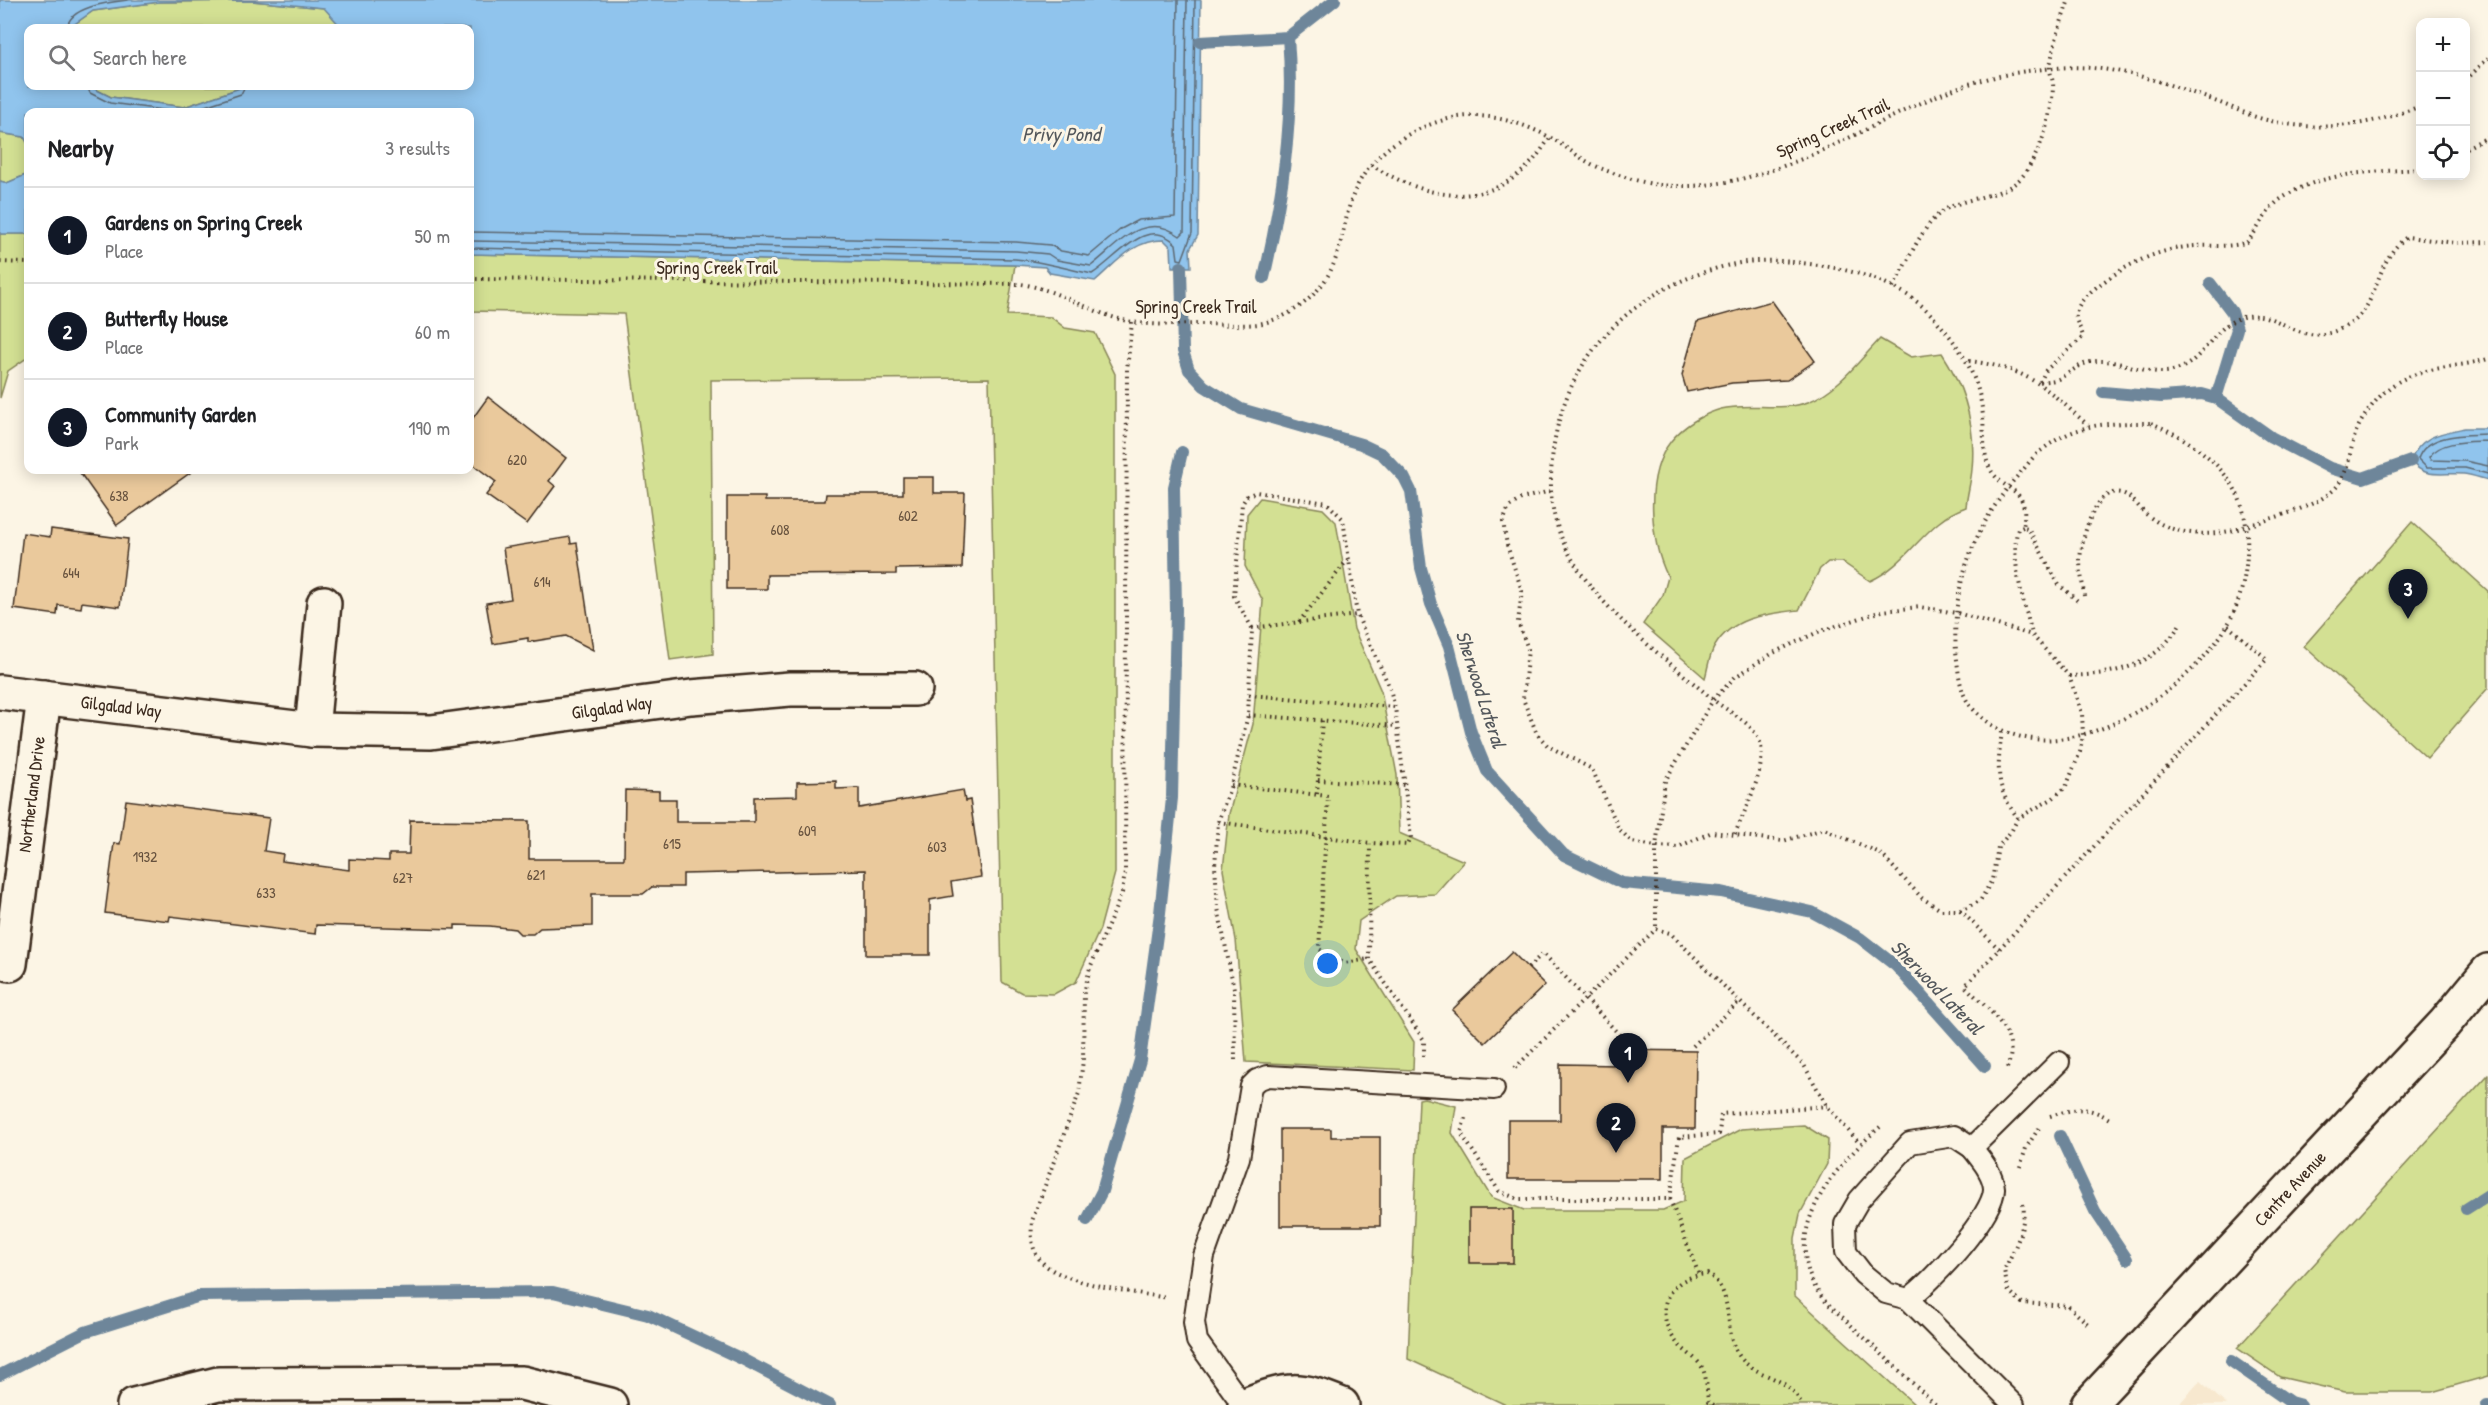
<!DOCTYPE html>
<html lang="en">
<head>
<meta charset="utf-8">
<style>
	body { margin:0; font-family:"Patrick Hand",sans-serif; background:#f6f6f6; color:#202124 }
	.controls { position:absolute; right:18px; top:18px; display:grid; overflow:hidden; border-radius:12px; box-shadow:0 3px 15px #0003 }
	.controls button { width:54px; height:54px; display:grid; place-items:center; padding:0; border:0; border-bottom:2px solid #e0e0e0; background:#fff; color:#202124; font:30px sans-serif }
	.you { position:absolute; left:1328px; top:964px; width:21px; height:21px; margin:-15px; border:4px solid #fff; border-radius:50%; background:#1a73e8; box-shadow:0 0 0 9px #1a73e833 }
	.badge { display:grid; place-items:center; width:39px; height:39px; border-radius:50%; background:#111827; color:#fff; font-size:20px; font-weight:700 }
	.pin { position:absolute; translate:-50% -50px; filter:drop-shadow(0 2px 3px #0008) }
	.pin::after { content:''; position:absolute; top:32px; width:21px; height:18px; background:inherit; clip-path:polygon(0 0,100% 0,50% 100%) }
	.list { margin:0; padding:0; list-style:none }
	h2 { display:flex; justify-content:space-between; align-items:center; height:78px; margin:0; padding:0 24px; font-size:26px }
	h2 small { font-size:20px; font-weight:400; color:#757577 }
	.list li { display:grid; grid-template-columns:39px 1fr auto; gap:18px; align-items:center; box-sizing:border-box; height:96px; padding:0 24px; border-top:2px solid #e0e0e0 }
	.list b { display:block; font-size:22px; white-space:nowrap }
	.list p { margin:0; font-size:20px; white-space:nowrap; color:#757577 }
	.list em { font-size:20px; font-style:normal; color:#757577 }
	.icon { flex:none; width:33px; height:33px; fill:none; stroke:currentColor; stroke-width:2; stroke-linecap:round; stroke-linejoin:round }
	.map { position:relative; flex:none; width:2488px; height:1405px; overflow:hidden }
	.search { position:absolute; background:#fff; box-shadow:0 3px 15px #0003; left:24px; top:24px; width:450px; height:66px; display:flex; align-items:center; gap:15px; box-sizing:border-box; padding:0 21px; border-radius:12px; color:#757577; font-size:22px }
	.panel { position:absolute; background:#fff; box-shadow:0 3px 15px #0003; left:24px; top:108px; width:450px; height:366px; border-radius:12px }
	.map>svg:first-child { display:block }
	.built { fill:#f7e8cf }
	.green { fill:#d3e093; stroke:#878558; stroke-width:1.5 }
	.water { fill:#90c4ed; stroke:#6e869a; stroke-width:1.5; fill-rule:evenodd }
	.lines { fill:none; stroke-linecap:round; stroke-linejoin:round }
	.shore { stroke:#5d6871; stroke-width:1.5 }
	.stream { stroke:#6e869a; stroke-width:12 }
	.building { fill:#eac99c; stroke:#3b2a1e; stroke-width:1.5 }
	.service-casing { stroke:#3b2a1e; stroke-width:24 }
	.minor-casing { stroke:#3b2a1e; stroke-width:38 }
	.tertiary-casing { stroke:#3b2a1e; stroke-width:38 }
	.path { stroke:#3b2a1e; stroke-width:4; stroke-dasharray:1.5 4.5; stroke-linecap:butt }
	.service { stroke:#fcf5e5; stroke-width:20 }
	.minor { stroke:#fcf5e5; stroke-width:33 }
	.tertiary { stroke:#fcf5e5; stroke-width:33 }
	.labels { text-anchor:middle; stroke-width:6; stroke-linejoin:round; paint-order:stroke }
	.number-label { font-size:15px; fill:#67523e }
	.street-label { font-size:18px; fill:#3b2a1e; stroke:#fcf5e5 }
	.water-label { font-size:20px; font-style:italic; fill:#54585c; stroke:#fcf5e5 }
</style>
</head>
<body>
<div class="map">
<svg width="2488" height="1405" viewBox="0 0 2488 1405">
	<rect width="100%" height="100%" fill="#fcf5e5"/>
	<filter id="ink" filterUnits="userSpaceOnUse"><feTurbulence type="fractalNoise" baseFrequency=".0167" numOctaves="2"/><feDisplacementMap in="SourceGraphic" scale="12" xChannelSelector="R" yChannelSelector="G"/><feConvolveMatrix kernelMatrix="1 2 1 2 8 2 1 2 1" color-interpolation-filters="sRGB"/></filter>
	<g filter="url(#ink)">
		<polygon class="built" points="2200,1381 2227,1405 2178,1405"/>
		<g class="green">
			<polygon points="252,1 325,8 344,27 69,28 93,11 159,2"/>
			<polygon points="89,86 246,86 184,107 111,97"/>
			<polygon points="0,133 24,137 28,144 28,174 7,183 0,181"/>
			<polygon points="0,234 28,234 28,357 8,371 0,398"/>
			<polygon points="470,254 1015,265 1007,315 1051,317 1065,328 1095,333 1115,374 1115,873 1100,929 1076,982 1054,994 1022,993 1002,982 989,378 711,380 713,654 670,660 624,314 470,311"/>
			<path d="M1880,339L1911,357L1942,353C1965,388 1976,427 1972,469C1971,482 1967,494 1966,507C1925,521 1909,564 1870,581L1842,562H1828L1820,569L1799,610C1767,614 1733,616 1715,646C1709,655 1708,668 1705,678L1643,624L1663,595L1668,577C1650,541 1644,475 1671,441C1683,426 1703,414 1721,409C1747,402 1781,412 1808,402C1837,391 1859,361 1880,339Z"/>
			<polygon points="1260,498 1323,509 1336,522 1354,629 1381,691 1397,775 1399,833 1464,861 1435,894 1396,896 1359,921 1356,949 1414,1042 1413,1070 1246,1062 1236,940 1223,870 1229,814 1253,724 1263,601 1245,566 1247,514"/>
			<polygon points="2412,522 2488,591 2488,688 2427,758 2304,646"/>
			<polygon points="2488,1075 2488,1376 2432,1392 2345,1392 2280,1377 2237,1348"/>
			<polygon points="1424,1098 1456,1106 1452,1133 1491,1197 1524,1210 1663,1210 1684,1201 1685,1158 1741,1129 1804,1125 1828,1140 1827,1164 1800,1214 1795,1238 1795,1296 1915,1405 1506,1405 1408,1359 1419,1099"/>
		</g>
		<g class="water">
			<path d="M0,0H1201L1198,235L1190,249L1191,267H1172L1171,247L1164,240C1133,240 1117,262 1095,281L1050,273L1045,267L1015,265L470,254V112H28V144L24,137L0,133ZM252,1L324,8L342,28H470V86H246L184,107L111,97L89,86H28V28H69L93,11L159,2Z"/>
			<polygon points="28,174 28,234 0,234 0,181 7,183"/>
			<path d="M2465,428H2488V480C2480,478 2472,475 2464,474C2443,472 2425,480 2411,461C2419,436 2441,433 2465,428Z"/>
		</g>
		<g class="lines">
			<g class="shore">
				<path d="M67,28C69,6 111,2 128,0"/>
				<polyline points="87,86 90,93 110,103 178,112"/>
				<polyline points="187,112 241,94 245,86"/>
				<polyline points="470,232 1016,242 1050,245 1061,251 1089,256 1121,229 1138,220 1175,217 1178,0"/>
				<path d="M470,241L1016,251L1048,254L1057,260L1091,266C1118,245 1144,209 1180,236L1184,232L1187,0"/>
				<path d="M470,248L1015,259C1043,261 1065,269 1092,274C1116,260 1147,213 1176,244L1178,259L1182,260L1192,233L1195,0"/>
				<path d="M2488,434C2466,435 2426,433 2418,459L2427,468H2465L2488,474"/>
				<path d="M2488,441C2468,442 2441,440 2429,457L2431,460L2465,461L2488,466"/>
			</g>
			<g class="stream">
				<polyline points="1200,42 1288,37 1335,0"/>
				<polyline points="1181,267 1183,351 1189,370 1204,386 1241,409 1361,444 1382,454 1404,477 1411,491 1421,568 1431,604 1449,646 1471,732 1487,771 1564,855 1622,883 1721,892 1812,912 1860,938 1896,966 1985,1066"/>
				<path d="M1264,278C1282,199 1295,118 1288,37"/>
				<polyline points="2210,283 2232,312 2237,329 2216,398"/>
				<polyline points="2103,392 2161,397 2202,394 2216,398 2271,437 2330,468 2363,478 2411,461"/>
				<polyline points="2060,1136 2095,1211 2127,1259"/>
				<polyline points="2466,1209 2488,1195"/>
				<polyline points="1087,1220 1102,1191 1140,1060 1160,913 1172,798 1176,610 1174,487 1182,452"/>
				<polyline points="2231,1361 2290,1402 2301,1405"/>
				<polyline points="0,1375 85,1332 200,1296 553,1292 648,1315 742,1359 830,1405"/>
				<polyline points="2487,1405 2488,1405"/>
			</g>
		</g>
		<g class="building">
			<polygon points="1772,301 1815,361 1787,380 1732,383 1687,392 1682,375 1697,322"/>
			<polygon points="488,397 566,458 549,481 555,486 527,524 486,495 496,482 470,462 470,422"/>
			<polygon points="78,470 194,470 117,525"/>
			<polygon points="903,477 934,477 934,493 965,493 962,568 896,569 896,574 767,575 767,589 727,589 727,497 765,497 765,501 825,501 826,494 903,494"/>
			<polygon points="51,529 128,539 120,607 82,602 81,608 58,605 57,615 14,609 23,533 50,537"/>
			<polygon points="570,537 571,544 577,543 593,650 566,636 528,642 528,638 493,644 486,603 511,599 503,548"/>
			<polygon points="836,781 836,789 859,788 859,808 963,790 965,801 970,800 981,877 951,882 953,896 930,900 930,955 866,955 866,870 683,874 683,887 652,887 643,894 592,894 592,926 540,928 533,934 520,934 515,929 490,926 455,925 455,929 316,925 315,934 170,916 169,921 105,913 114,843 120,844 126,800 269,818 264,851 283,854 282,861 349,870 349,859 389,861 389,854 409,854 410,820 529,821 529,859 624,859 625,790 659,791 659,799 676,799 676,822 754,822 754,797 797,796 797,782"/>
			<polygon points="1512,952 1545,985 1485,1043 1452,1010"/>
			<polygon points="1620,1050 1696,1051 1695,1129 1663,1129 1663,1179 1508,1179 1508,1120 1560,1120 1560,1064 1620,1065"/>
			<polygon points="1280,1129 1331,1129 1331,1137 1380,1137 1380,1226 1280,1226"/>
			<rect x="1469" y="1209" width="44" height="54"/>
		</g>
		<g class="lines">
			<defs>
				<g id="service">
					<path d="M1908,1299C1930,1284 1995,1215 1994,1188C1993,1173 1981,1160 1972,1148"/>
					<polyline points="1243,1405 1197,1341 1194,1322 1204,1256 1239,1158 1251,1086 1257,1080 1268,1076 1494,1089"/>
					<polyline points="2014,1405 1908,1299 1886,1293 1863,1274 1846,1252 1845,1224 1859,1200 1910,1143 1954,1136 1972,1148 2059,1062"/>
				</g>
				<g id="minor">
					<path id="s1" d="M0,692L312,730L431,732L691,697L790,689H915"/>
					<polyline points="312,730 324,603"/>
					<path id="s2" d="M10,964L44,697"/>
					<polyline points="134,1405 218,1384 522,1383 610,1405"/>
					<path d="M1245,1405C1288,1388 1299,1387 1342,1405"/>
				</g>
				<g id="tertiary">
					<path id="s3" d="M2088,1405L2445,1023L2488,971"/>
				</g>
			</defs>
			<use href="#service" class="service-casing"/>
			<use href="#minor" class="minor-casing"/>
			<use href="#tertiary" class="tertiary-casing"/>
			<g class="path">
				<polyline points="2466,80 2488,58"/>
				<polyline points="2466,148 2488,137"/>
				<path d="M1371,165C1422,196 1479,212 1527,167C1536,159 1543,147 1550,138"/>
				<polyline points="0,262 28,263"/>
				<path d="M470,279L1021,284C1061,290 1093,315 1132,322C1155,326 1180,324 1203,324C1220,324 1240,326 1258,324C1292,318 1322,294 1334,263C1343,241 1345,216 1353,195C1369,155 1407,129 1448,119C1483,110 1522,122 1553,139C1568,148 1583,161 1600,168C1617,175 1642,183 1660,185C1762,195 1852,132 1941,94C1977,79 2016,71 2055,68C2111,63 2164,82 2215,101C2232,107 2249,116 2267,120C2318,133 2372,126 2420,106"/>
				<path d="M1893,287C1907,264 1919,231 1939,214C1963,194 2005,201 2025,173C2042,148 2051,119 2053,88C2054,80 2049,73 2050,66C2054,44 2061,21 2069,0"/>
				<path d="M1132,322L1127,369L1125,872L1122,893L1090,968L1084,993L1083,1060L1079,1093L1032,1221C1031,1237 1031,1252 1044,1264C1065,1284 1138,1293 1168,1298"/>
				<path d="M1969,361C2030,369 2043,386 2088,425"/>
				<path d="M2040,382C2045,381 2052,381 2058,379C2072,372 2082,361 2099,361C2124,360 2151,378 2176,370C2207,360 2213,322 2247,316C2284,310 2301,355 2351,323C2379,306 2374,260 2407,237L2456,243L2488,242"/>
				<path d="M2040,382L2046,370L2083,337C2082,329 2075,322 2076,315C2077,302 2092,290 2102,283C2129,263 2161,248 2196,246C2212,245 2231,248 2247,242C2259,229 2268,207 2281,199C2321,171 2374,172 2420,169"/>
				<path d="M2151,423C2182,435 2212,455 2231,483C2257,521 2249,588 2227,626C2183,700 2047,787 1973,709C1961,696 1959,678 1957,660C1948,590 1975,522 2022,471C2028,464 2034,455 2042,450C2077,422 2109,423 2151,423Z"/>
				<polyline points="1550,491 1521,499 1509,507 1503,522 1507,545 1522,591 1518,622 1528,649 1523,699 1537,734 1548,746 1592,769 1619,829 1632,842 1656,846 1678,847 1712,832 1783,841 1824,829 1880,853 1922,898 1941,910 1960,910 1980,901 1992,880 1998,847 2012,830 2018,818 2052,799 2066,787 2080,752 2083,735 2082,713 2069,676 2032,635 1957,613 1920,607 1882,611 1818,632 1773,653 1735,677 1713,700 1665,781 1656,846 1656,929"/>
				<path d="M2023,527L2018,529C2009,557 2025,606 2032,634"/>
				<path d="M2084,596C2083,584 2080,572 2080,560C2081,541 2094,486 2121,493C2131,495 2138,507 2145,513C2172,537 2212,538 2244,527C2270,518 2322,507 2339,484C2349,469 2350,449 2356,432C2363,415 2380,393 2396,383C2424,366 2457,368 2488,359"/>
				<polyline points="1299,622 1349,558"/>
				<polyline points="1252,628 1357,615"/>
				<path d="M2069,676C2115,674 2154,668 2180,624"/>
				<polyline points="1249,695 1395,707"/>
				<polyline points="1248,715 1397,726"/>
				<path d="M2002,732C1997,767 1995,789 2018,818"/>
				<polyline points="1318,780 1404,785"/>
				<polyline points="1231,785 1328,796 1319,949 1344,963 1369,959"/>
				<polyline points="1317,794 1322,720"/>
				<polyline points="1218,822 1370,843"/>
				<path d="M1735,834C1744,811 1768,767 1760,742C1752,721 1726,711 1711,698C1650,645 1551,577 1551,487C1549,370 1626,284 1740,263C1768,258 1797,262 1824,266C1866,273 1908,287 1936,320C1962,349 1979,377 1983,416C1984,431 1983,450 1988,464C2000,495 2031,482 2023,527L2028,528L2059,585L2079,602"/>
				<polyline points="1960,910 1999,949"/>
				<polyline points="1528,968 1543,953 1628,1044"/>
				<polyline points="1693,1046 1738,1003"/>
				<polyline points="1235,1060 1234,989 1218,908 1215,866 1218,822 1231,785 1248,715 1252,628 1234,596 1242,504 1247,496 1256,492 1327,503 1343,519 1357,615 1389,686 1395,707 1411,838 1408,845 1370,843 1369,959 1424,1040 1424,1056"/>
				<polyline points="1515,1068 1656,929 1670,933 1804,1065 1827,1106 1860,1144"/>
				<path d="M2007,1068C2022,1033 1987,1009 1965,986L2267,659L2227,625"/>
				<path d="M2050,1116C2077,1108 2087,1105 2111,1120"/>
				<polyline points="1465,1118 1461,1133 1499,1191 1518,1199 1670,1199 1679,1137 1719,1134 1721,1114 1827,1106"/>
				<path d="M1880,1127C1832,1168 1775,1236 1823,1299L1936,1405"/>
				<polyline points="2020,1167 2026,1148 2039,1128"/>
				<polyline points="1670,1199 1699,1275"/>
				<path d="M2023,1204C2027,1225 2014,1251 2004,1270L2008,1290L2022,1303L2068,1306L2088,1324"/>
				<path d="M1714,1405L1708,1402C1707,1392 1707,1379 1703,1369C1697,1357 1682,1351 1674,1339C1652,1306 1670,1277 1707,1274C1736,1290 1722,1329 1738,1354C1753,1379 1792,1375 1801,1405"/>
			</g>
			<use href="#service" class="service"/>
			<use href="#minor" class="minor"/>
			<use href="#tertiary" class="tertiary"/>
		</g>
	</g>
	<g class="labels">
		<g class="number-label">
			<text x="517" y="465">620</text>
			<text x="119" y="501">638</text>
			<text x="908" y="521">602</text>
			<text x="780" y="535">608</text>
			<text x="71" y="578">644</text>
			<text x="542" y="587">614</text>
			<text x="807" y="836">609</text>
			<text x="672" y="849">615</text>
			<text x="937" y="852">603</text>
			<text x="145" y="862">1932</text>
			<text x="536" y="880">621</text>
			<text x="403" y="883">627</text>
			<text x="266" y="898">633</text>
		</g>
		<g class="street-label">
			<text transform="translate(1833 128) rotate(-24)" y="6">Spring Creek Trail</text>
			<text x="717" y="274">Spring Creek Trail</text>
			<text x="1196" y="313">Spring Creek Trail</text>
			<text dy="6" stroke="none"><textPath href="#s1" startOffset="122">Gilgalad Way</textPath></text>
			<text dy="6" stroke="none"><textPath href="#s1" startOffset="616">Gilgalad Way</textPath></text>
			<text dy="6" stroke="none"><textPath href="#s2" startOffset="171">Northerland Drive</textPath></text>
			<text dy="6" stroke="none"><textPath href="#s3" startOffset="296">Centre Avenue</textPath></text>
		</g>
		<g class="water-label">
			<text x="1061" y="141">Privy Pond</text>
			<text transform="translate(1481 689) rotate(72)" y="7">Sherwood Lateral</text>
			<text transform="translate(1937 987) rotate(46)" y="7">Sherwood Lateral</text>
		</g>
	</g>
</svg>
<div class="controls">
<button>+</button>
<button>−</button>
<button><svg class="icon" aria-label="locate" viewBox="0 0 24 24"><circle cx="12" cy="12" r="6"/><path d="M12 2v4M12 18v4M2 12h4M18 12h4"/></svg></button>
</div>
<div class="you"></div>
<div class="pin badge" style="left:1628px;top:1083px">1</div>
<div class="pin badge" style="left:1616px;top:1153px">2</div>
<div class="pin badge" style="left:2408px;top:619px">3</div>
<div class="search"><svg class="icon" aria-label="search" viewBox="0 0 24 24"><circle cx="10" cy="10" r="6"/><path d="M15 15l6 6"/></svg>Search here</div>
<section class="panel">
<h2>Nearby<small>3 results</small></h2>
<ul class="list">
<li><span class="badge">1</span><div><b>Gardens on Spring Creek</b><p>Place</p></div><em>50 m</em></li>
<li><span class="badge">2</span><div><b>Butterfly House</b><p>Place</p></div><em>60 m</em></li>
<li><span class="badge">3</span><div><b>Community Garden</b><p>Park</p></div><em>190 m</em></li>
</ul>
</section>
</div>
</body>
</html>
